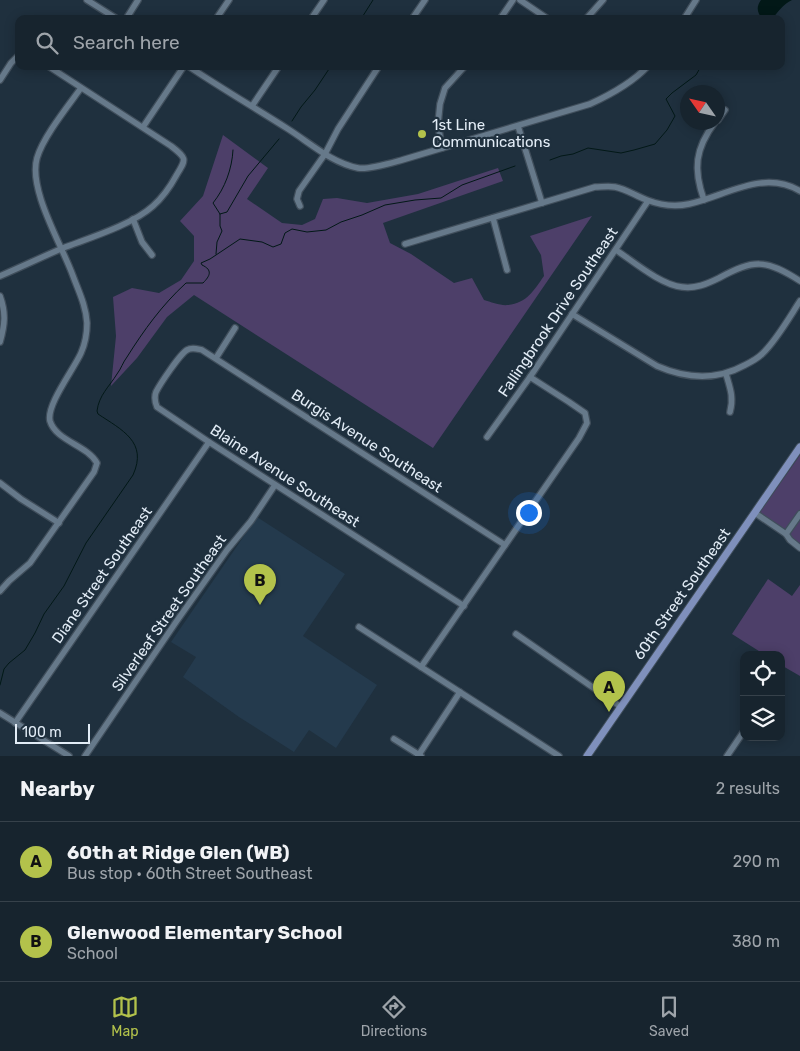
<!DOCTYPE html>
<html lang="en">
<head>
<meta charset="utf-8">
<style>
	body { margin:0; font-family:Rubik,sans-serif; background:#202c36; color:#f1f3f6 }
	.controls { position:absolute; right:15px; bottom:15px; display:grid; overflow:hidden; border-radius:10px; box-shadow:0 2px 12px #0003 }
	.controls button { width:45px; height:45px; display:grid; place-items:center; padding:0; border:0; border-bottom:1px solid #36414a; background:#17242e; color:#f1f3f6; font:25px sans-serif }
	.compass { position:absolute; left:680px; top:85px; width:45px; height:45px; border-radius:50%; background:#17242e; box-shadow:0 2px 12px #0003; rotate:304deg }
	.scale { position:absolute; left:15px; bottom:12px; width:75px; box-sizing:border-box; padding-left:5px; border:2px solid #e2ecf6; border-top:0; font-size:14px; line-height:18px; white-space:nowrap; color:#e2ecf6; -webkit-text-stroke:4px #1f303e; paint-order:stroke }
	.you { position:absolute; left:528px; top:512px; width:18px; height:18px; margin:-12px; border:4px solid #fff; border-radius:50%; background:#1a73e8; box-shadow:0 0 0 8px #1a73e833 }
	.badge { display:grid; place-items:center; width:32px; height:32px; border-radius:50%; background:#b3c24b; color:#111; font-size:16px; font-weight:700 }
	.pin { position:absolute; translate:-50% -41px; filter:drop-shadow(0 1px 2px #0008) }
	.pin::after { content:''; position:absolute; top:26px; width:18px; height:15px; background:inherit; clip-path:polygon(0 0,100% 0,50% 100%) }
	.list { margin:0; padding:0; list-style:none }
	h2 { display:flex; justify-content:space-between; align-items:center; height:65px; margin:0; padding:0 20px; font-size:21px }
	h2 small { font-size:16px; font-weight:400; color:#9ea4aa }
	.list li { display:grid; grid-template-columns:32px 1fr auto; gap:15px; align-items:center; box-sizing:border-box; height:80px; padding:0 20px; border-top:1px solid #36414a }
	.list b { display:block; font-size:19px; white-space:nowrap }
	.list p { margin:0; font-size:16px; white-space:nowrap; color:#9ea4aa }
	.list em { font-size:16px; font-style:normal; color:#9ea4aa }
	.icon { flex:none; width:28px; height:28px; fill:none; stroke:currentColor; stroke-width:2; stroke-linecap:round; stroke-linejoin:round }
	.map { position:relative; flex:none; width:800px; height:756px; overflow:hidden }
	.search { position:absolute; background:#17242e; box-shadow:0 2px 12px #0003; left:15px; right:15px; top:15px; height:55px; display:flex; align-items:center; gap:12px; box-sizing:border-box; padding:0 18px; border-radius:10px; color:#9ea4aa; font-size:19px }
	.sheet { height:225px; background:#17242e }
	nav { display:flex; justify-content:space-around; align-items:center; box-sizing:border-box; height:70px; border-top:1px solid #36414a; background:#17242e; font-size:14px; color:#9ea4aa }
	nav a { display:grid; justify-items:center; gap:2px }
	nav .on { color:#b3c24b }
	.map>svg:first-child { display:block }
	.built { fill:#243a4d }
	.green { fill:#4d3f69 }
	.water { fill:#021817 }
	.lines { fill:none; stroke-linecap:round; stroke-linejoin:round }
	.stream { stroke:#021817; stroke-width:1 }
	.minor-casing { stroke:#404e5b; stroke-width:8 }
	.major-casing { stroke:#404e5b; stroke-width:9 }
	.minor { stroke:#66798a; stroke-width:5.5 }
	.major { stroke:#7f90bc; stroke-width:7 }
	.poi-dot { fill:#b3c24b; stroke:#1f303e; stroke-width:2 }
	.labels { text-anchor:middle; stroke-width:4.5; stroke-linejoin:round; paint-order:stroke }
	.poi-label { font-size:15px; fill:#e2ecf6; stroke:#1f303e; text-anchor:start }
	.street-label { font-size:15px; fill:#e2ecf6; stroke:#1f303e }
</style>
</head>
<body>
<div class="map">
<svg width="800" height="756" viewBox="0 0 800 756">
	<rect width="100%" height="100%" fill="#1f303e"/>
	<polygon class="built" points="257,517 345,574 303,636 377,685 336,748 309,730 294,752 239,717 183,677 196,657 171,642"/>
	<g class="green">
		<path d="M223,135L268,168L247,199L282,223L302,225L315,219L323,199L337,198L367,203L418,194L498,168L503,181L383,223L390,243L411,254L454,283L472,278L484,300C491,302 501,306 508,305C527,303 534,290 544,276L541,255L530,236L592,216L433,448L194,295L167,317L137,358L111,386L116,336L113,297L132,288L159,293L181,280L194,261V236L180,221L203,196Z"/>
		<polygon points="800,455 800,545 757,516"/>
		<polygon points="768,579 792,596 800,585 800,676 781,665 781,655 765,655 732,634"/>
	</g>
	<path class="water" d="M761,0H792C783,4 778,12 772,19H762C757,12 756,7 761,0Z"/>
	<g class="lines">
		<g class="stream">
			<polyline points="361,19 373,0"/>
			<polyline points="707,66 712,68 713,66"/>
			<polyline points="292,121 301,107 315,90 331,66"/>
			<polyline points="550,160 561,156 573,154 588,148 621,153 634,150 655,144 667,130 675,116 666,99 672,93 696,75 700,68 706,66"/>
			<polyline points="220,214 227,212 248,176 279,139"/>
			<path d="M216,254L217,242L222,231L220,226V214L213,203C225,188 232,169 233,150"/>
			<path d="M0,685L4,669L9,663L25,650L35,633L44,614L64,586L86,543L133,475C148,442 122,430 98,414L97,411C99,395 109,387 117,374C121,369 123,362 127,357C144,330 162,305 186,283H203C210,276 213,270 202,265L201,263L210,259L240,239L262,242L273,247L281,244L285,233L292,229L307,232L326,230L341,222L362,215L385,205L415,200L441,198L462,185L515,166"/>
		</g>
		<defs>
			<g id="minor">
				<polyline points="87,0 117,19"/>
				<polyline points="520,0 548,19"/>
				<polyline points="126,19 138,0"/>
				<polyline points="216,19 229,0"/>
				<polyline points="311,19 324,0"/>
				<polyline points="412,19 425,0"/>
				<polyline points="500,19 513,0"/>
				<polyline points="586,19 603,0"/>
				<polyline points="684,19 696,0"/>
				<path d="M188,66C221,88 255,108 288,129C310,143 332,163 358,168C368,170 391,163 402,160L590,104C612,94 632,83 648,66"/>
				<polyline points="0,80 11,63 19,55"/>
				<polyline points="252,106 279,66"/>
				<polyline points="718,120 725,110"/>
				<polyline points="518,126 542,203"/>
				<polyline points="143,127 184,66"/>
				<polyline points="442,148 438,124 440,104 445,88 465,66"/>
				<path d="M704,200C693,169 695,149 715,122"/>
				<polyline points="300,206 297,199 299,191 325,154 338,129 379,66"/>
				<polyline points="493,218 507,270"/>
				<polyline points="133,219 142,242 152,255"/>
				<path d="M405,244L595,187C601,187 609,186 615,187C626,189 636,196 647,200C660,205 675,207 689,204C726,196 763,169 800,191"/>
				<path d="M616,250C634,262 661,285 682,287C695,289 707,284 719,278C754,259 766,259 800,281"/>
				<path d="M0,276C21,267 42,257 63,248C89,238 132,225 153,206C162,198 170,187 176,176C186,159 188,159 171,146L48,66"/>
				<path d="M0,296C6,313 5,324 0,342"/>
				<path d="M572,314L657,366C687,379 716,381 745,365C751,362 757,359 762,354C776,341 789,318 800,301"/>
				<polyline points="216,358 235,328"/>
				<path d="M726,374C730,388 734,397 730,412"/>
				<polyline points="487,437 530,377 648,201"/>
				<polyline points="0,483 21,499 59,523"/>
				<polyline points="755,513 786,534 790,540 800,548"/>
				<polyline points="786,534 800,514"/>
				<path d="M0,591L9,581L30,563L94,472L97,463C87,445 56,441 50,421C46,405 74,369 81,353C85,344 87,333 87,323C86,306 79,292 73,276C62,245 28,190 37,158C43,137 68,106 81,88"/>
				<path d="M464,606L209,442L157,407C155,402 154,397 156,392C160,384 180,354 187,350C192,347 197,349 202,350L505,545"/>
				<polyline points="359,627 559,756"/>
				<polyline points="516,634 621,707"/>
				<polyline points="421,667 579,438 587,423 585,413 569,402 530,377"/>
				<polyline points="0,713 69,756"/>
				<polyline points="15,723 209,442"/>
				<polyline points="394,739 421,756"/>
				<polyline points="85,756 176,622 227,550 251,521 275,485"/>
				<polyline points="418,756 460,692"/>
				<polyline points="727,756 744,731"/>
			</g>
			<polyline id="major" points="587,756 800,447"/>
		</defs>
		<use href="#minor" class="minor-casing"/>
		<use href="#major" class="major-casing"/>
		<use href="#minor" class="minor"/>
		<use href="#major" class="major"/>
	</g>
	<circle class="poi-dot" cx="422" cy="134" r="5"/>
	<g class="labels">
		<g class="poi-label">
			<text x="432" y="130">1st Line<tspan x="432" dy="17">Communications</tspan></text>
		</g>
		<g class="street-label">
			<text transform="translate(558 312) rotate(-56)" y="5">Fallingbrook Drive Southeast</text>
			<text transform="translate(367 441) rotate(33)" y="5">Burgis Avenue Southeast</text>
			<text transform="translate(285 476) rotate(33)" y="5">Blaine Avenue Southeast</text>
			<text transform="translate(102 575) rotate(-55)" y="5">Diane Street Southeast</text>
			<text transform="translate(682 594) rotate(-55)" y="5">60th Street Southeast</text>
			<text transform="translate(169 613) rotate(-55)" y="5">Silverleaf Street Southeast</text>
		</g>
	</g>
</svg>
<div class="controls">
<button><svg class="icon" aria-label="locate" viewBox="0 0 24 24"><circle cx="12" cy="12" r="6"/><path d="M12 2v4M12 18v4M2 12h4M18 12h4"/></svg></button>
<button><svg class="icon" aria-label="layers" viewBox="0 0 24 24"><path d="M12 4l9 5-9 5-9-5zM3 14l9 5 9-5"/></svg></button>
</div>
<svg class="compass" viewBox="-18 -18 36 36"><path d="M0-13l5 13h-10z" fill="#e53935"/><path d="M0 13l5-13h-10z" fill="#9ea4aa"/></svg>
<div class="scale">100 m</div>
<div class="you"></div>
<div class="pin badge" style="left:609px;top:712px">A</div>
<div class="pin badge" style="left:260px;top:605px">B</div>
<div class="search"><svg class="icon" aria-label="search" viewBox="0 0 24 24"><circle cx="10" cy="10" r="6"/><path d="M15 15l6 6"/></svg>Search here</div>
</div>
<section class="sheet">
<h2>Nearby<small>2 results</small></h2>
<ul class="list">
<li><span class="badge">A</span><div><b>60th at Ridge Glen (WB)</b><p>Bus stop · 60th Street Southeast</p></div><em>290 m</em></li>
<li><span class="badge">B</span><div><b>Glenwood Elementary School</b><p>School</p></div><em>380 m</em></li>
</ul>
</section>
<nav>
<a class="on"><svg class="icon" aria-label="map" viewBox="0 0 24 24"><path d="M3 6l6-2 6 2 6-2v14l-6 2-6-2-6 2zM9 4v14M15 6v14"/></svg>Map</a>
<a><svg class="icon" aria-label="directions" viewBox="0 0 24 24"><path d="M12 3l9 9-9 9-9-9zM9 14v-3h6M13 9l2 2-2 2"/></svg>Directions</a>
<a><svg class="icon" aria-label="saved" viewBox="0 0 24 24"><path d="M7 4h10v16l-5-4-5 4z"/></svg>Saved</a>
</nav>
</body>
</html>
